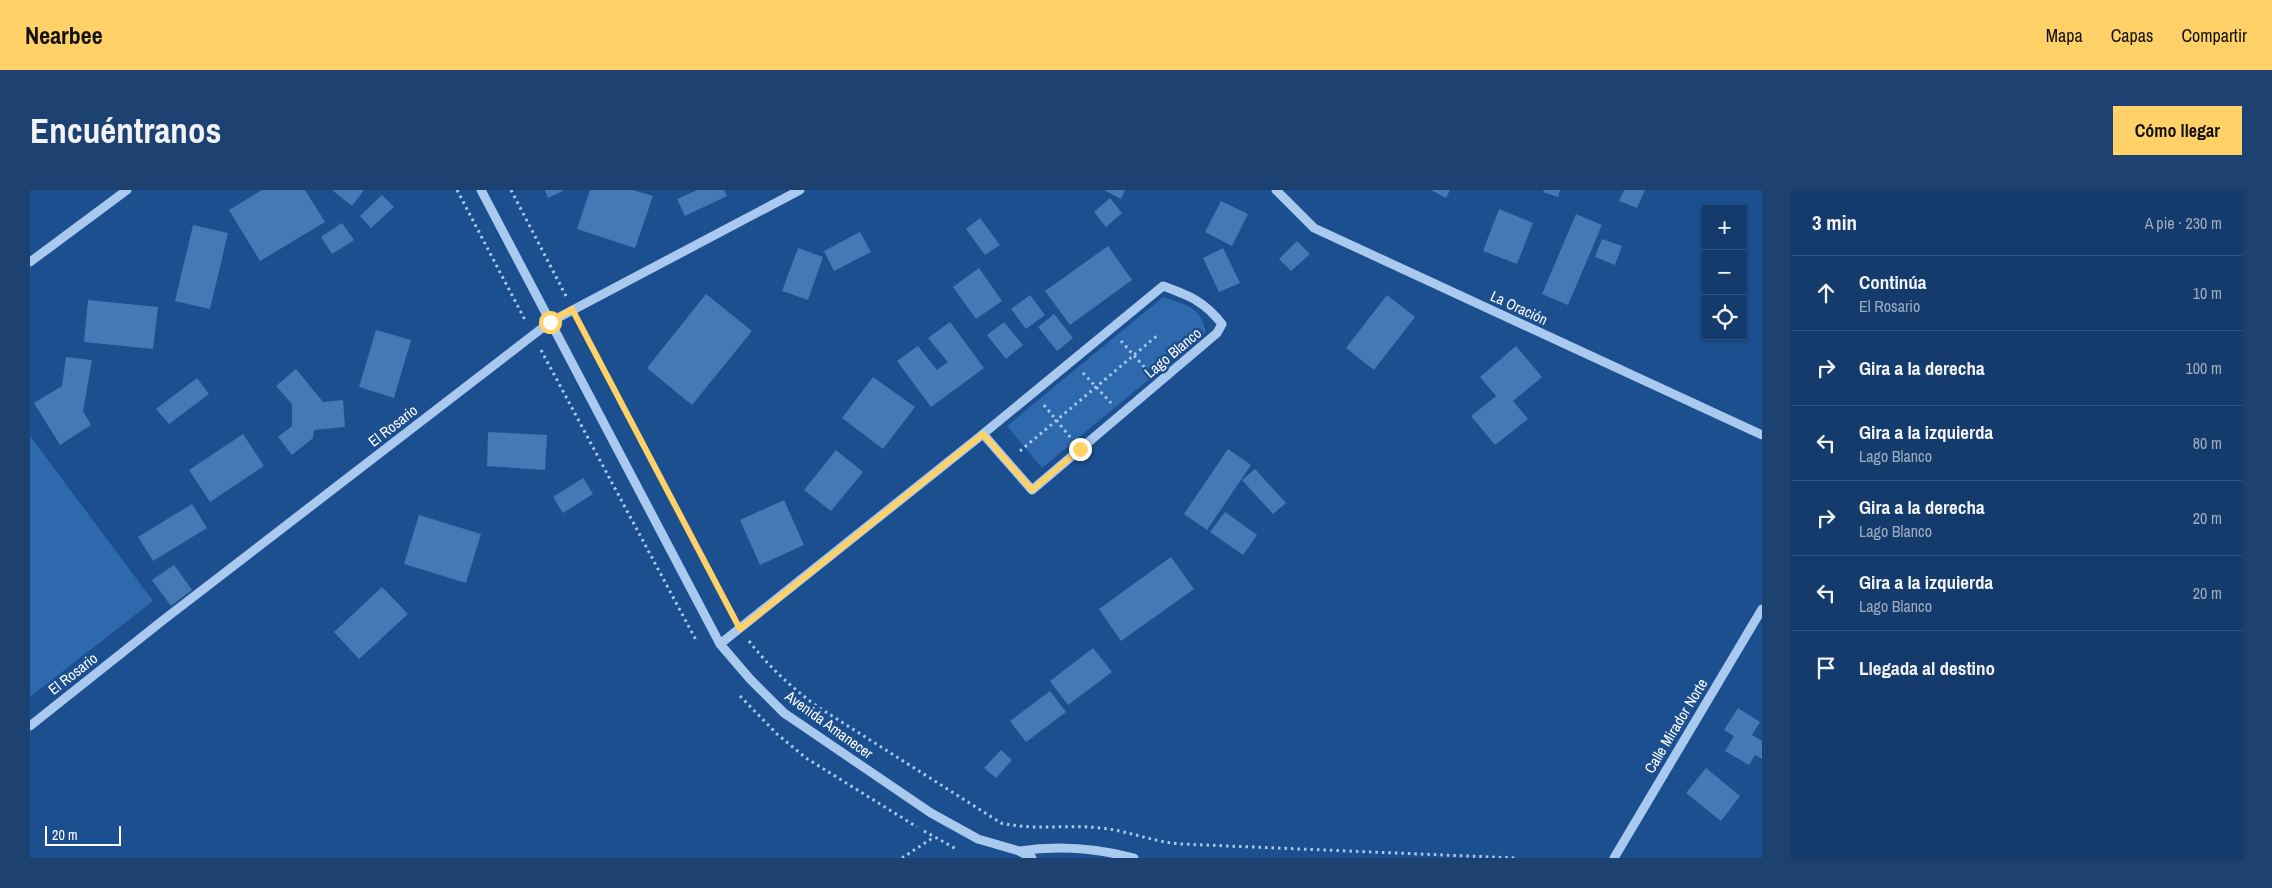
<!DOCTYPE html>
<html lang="es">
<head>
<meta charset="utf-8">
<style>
	body { margin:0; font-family:"Archivo Narrow",sans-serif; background:#1d4271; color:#f1f3f6 }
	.controls { position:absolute; right:15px; top:15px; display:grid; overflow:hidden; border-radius:0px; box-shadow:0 1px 4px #0004 }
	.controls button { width:45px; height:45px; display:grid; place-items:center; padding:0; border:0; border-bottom:1px solid #33557e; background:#143b6b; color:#f1f3f6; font:25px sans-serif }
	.scale { position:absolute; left:15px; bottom:12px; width:76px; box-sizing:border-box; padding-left:5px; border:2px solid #fff; border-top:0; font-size:14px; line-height:18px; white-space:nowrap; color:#fff; -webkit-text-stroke:4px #1b4f8f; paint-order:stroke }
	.stop { position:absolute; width:15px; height:15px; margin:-11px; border:4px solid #ffd166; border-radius:50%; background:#fff }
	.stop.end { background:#ffd166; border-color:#fff; box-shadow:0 1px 5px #0008 }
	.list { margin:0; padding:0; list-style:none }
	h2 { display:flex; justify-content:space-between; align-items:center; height:65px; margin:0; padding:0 20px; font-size:21px }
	h2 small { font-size:16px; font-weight:400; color:#9dadc1 }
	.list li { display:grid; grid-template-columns:32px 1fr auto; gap:15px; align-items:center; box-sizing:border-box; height:75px; padding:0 20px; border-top:1px solid #33557e }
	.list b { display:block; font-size:19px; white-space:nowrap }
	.list p { margin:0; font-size:16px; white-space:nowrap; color:#9dadc1 }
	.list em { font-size:16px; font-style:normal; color:#9dadc1 }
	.icon { flex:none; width:28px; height:28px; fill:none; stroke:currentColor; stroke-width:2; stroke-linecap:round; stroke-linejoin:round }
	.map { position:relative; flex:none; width:1732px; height:668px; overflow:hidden; border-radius:0px }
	header { display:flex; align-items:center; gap:30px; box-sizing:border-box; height:70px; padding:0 25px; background:#ffd166; color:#111 }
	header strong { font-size:24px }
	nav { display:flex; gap:28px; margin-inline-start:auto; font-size:18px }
	.intro { display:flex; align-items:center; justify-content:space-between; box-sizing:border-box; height:120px; padding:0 30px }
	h1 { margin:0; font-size:35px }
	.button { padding:12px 22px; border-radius:0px; background:#ffd166; color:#111; font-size:18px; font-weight:700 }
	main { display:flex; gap:30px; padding:0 30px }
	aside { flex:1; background:#143b6b; border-radius:0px; box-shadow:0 1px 4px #0004 }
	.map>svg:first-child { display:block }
	.green { fill:#2e69ad }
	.building { fill:#4478b7 }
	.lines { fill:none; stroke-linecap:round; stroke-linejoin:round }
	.path { stroke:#a9c9ee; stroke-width:3; stroke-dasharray:2.5 4; stroke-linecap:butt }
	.minor { stroke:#a9c9ee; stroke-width:9 }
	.route { stroke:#ffd166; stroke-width:6 }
	.labels { text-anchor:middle; stroke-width:5; stroke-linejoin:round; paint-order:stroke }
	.street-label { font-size:15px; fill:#fff; stroke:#1b4f8f }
</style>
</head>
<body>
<header>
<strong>Nearbee</strong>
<nav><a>Mapa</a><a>Capas</a><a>Compartir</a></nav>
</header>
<div class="intro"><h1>Encuéntranos</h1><a class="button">Cómo llegar</a></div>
<main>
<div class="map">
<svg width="1732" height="668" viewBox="0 0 1732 668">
	<rect width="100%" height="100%" fill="#1b4f8f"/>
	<g class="green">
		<path d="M1133,107C1158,116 1169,115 1176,142L1012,278L977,236Z"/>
		<polygon points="0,246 123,411 0,507"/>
	</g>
	<g class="building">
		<polygon points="232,0 275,0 295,32 230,71 199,20"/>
		<polygon points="302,0 334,0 322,16"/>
		<polygon points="515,0 535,0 518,8"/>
		<polygon points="560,0 603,0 623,6 605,58 547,39"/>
		<polygon points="667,0 694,0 697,6 655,26 647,9"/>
		<polygon points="1074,0 1095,0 1091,9"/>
		<polygon points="1401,0 1420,0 1416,8"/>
		<polygon points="1514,0 1530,0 1528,7 1513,2"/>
		<polygon points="1594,0 1615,0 1607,18 1589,11"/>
		<polygon points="352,5 364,17 341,38 330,26"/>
		<polygon points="1080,8 1092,23 1076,37 1064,22"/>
		<polygon points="1191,11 1218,24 1202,56 1175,42"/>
		<polygon points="1469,19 1503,33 1487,74 1453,61"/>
		<polygon points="1546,24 1572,35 1538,115 1512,104"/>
		<polygon points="950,28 970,55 955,65 936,39"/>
		<polygon points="312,33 324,50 302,64 291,47"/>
		<polygon points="163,35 198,43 180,119 145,111"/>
		<polygon points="830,42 841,62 804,81 794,61"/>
		<polygon points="1572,49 1592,56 1585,75 1565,67"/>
		<polygon points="1267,51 1280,64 1261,81 1249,69"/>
		<polygon points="1078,56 1102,90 1040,135 1015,101"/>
		<polygon points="768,58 793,67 778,110 752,101"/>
		<polygon points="1193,58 1210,93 1189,102 1173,68"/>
		<polygon points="949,78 972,111 946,129 923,97"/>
		<polygon points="676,104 722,141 662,215 617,178"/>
		<polygon points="1000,105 1015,125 996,139 981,119"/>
		<polygon points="1357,105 1385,127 1344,180 1316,158"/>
		<polygon points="58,110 128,117 123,159 54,152"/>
		<polygon points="1024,124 1043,148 1027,161 1008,137"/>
		<polygon points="920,132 954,178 901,217 867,171 888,156 907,180 918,172 898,148"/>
		<polygon points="974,132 993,155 976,169 957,145"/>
		<polygon points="346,140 381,150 364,208 329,197"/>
		<polygon points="1486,156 1512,187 1483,211 1498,229 1465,255 1441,226 1466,206 1450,187"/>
		<polygon points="36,167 62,170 53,221 61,235 30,255 4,213 32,196"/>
		<polygon points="266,179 293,212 313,210 315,237 284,240 283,248 262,265 248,247 262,236 262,214 246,196"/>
		<polygon points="843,187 885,217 853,259 812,228"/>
		<polygon points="167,188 179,204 139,234 126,219"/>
		<polygon points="458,242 517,245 515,280 457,276"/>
		<polygon points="213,244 234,276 180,312 159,280"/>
		<polygon points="1198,259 1221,275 1177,340 1154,324"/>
		<polygon points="806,260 833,282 801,321 774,300"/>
		<polygon points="1225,279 1256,313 1243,324 1212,290"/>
		<polygon points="553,288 563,304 533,323 523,307"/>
		<polygon points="754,310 774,355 730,375 710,330"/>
		<polygon points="162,314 177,338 123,371 108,347"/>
		<polygon points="1195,322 1227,345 1213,365 1180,342"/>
		<polygon points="389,325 451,344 436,393 374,374"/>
		<polygon points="1141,367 1164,399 1091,451 1069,419"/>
		<polygon points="144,375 162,400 141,416 122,390"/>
		<polygon points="352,397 378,424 329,469 304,442"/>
		<polygon points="1063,458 1082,482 1038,515 1020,491"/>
		<polygon points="1020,501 1036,522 996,552 980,531"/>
		<polygon points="1708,518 1730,532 1722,545 1732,551 1732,569 1725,565 1719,575 1695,561 1704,546 1694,540"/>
		<polygon points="971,560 982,570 966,588 954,578"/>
		<polygon points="1676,578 1710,606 1691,631 1656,603"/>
	</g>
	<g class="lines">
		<g class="path">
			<polyline points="427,0 495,130"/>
			<polyline points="481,0 536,106"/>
			<polyline points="550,133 701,423"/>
			<polyline points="1091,151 1117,180"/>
			<polyline points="511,160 666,450"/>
			<polyline points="1053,183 1081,213"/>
			<polyline points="1014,215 1040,247"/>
			<polyline points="990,261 1129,144"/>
			<path d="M719,451C739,477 762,498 788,517L971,633C1006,641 1036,634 1071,638C1099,641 1123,652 1151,654L1485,668"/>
			<polyline points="710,506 747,544 776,568 887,637"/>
			<polyline points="894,641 928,660"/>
			<polyline points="872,668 904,647"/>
		</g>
		<g class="minor">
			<polyline points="451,0 690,454 720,489 754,523 901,623 948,649 989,661 1002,668"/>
			<polyline points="1246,0 1284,38 1732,245"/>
			<polyline points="0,72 97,0"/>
			<path d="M690,454L953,244L1002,300L1187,143L1192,134C1174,111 1160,106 1133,96L953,244"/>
			<polyline points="0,536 132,431 520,132 770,0"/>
			<path d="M990,661C1029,655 1065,658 1104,668"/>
			<polyline points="1584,668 1732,419"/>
		</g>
	</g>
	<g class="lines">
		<polyline class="route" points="520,132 542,119 710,439 953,244 1002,300 1050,259"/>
	</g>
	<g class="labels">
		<g class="street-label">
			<text transform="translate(1489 118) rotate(25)" y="5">La Oración</text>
			<text transform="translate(1143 163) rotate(-40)" y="5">Lago Blanco</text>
			<text transform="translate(363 236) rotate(-38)" y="5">El Rosario</text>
			<text transform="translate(43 484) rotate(-38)" y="5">El Rosario</text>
			<text transform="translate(799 535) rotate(36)" y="5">Avenida Amanecer</text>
			<text transform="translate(1646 536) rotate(-59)" y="5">Calle Mirador Norte</text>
		</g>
	</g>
</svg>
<div class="controls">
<button>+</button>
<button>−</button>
<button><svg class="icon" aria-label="locate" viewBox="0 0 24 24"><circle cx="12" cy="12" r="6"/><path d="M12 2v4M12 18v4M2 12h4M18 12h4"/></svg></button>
</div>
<div class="scale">20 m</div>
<div class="stop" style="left:520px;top:132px"></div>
<div class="stop end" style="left:1050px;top:259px"></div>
</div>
<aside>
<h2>3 min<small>A pie · 230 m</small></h2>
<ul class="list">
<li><svg class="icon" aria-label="ahead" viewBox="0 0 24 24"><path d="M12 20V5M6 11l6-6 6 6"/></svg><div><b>Continúa</b><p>El Rosario</p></div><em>10 m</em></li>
<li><svg class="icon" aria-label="right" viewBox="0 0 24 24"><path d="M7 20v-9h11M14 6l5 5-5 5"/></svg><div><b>Gira a la derecha</b></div><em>100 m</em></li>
<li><svg class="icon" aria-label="left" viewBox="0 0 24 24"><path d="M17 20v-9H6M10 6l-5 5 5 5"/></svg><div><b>Gira a la izquierda</b><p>Lago Blanco</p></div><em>80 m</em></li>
<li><svg class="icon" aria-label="right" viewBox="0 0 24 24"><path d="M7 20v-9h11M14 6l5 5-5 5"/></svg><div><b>Gira a la derecha</b><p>Lago Blanco</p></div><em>20 m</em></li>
<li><svg class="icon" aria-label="left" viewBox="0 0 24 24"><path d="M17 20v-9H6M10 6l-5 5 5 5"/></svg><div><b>Gira a la izquierda</b><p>Lago Blanco</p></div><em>20 m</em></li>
<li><svg class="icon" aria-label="arrive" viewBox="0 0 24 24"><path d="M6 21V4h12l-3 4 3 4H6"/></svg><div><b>Llegada al destino</b></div></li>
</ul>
</aside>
</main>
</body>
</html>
